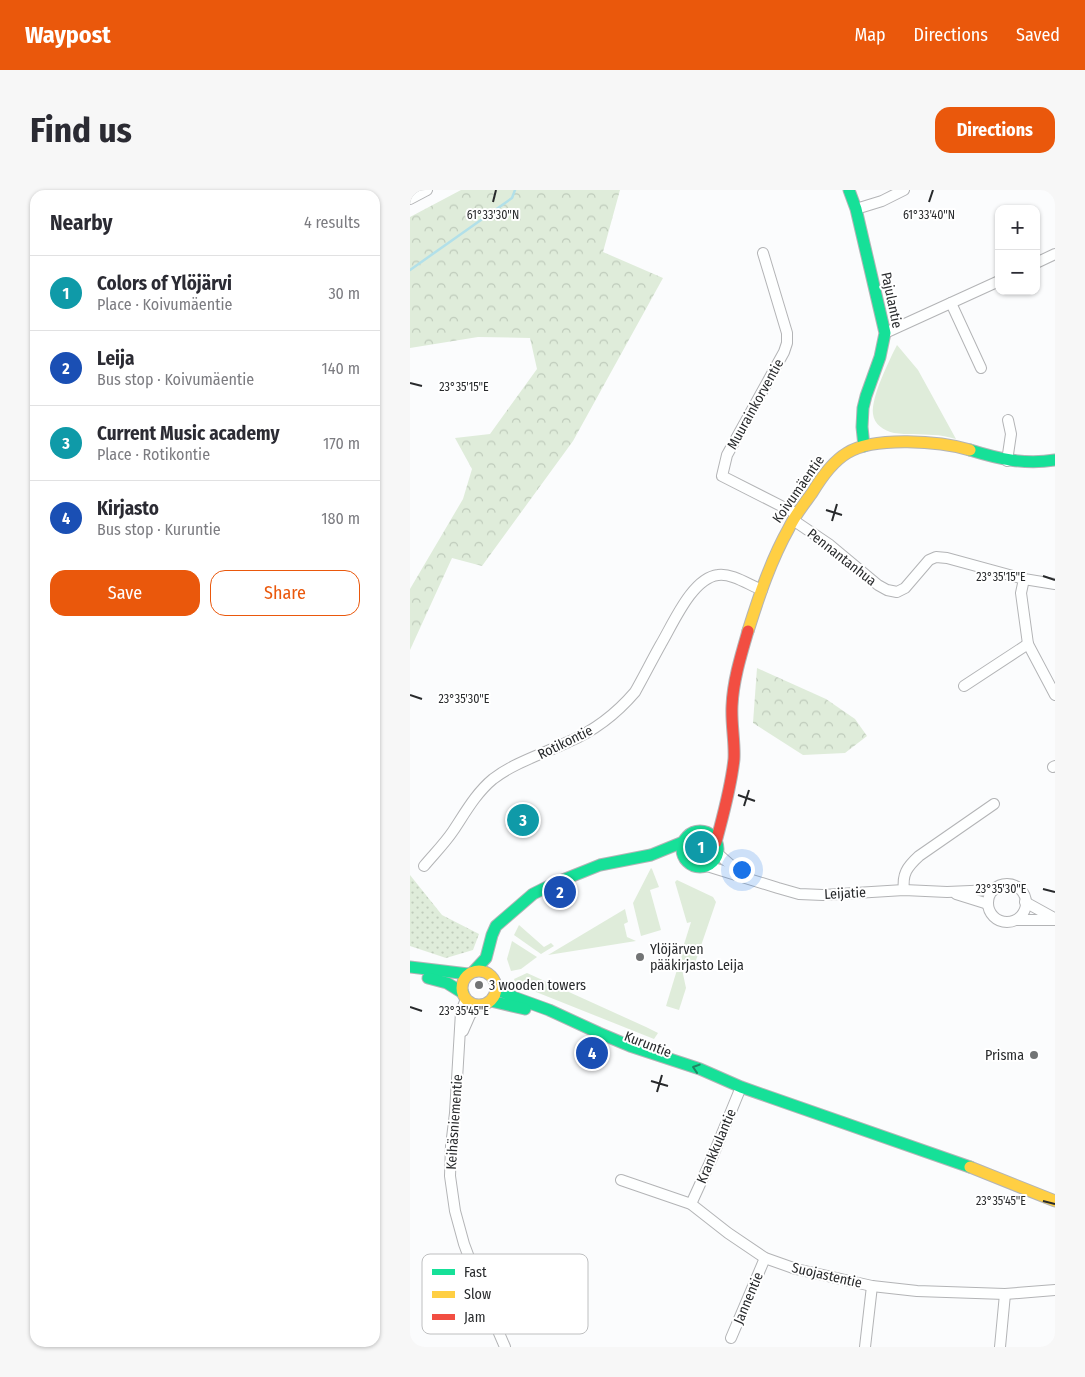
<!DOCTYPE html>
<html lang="en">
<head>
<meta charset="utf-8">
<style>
	body { margin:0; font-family:"Fira Sans Condensed",sans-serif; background:#f7f7f7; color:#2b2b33 }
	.controls { position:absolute; right:15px; top:15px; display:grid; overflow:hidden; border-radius:10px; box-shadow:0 1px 4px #0004 }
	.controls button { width:45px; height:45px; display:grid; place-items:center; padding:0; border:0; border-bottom:1px solid #e1e1e2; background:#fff; color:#2b2b33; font:25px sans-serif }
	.you { position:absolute; left:331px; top:679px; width:18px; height:18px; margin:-12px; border:4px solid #fff; border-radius:50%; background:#1a73e8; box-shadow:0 0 0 8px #1a73e833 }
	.badge { display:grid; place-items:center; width:32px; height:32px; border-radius:50%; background:#ea580c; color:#fff; font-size:16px; font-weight:700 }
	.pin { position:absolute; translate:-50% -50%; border:2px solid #fff; box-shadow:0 1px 5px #0006 }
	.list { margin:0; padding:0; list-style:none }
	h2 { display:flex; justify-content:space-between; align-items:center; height:65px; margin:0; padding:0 20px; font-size:21px }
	h2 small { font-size:16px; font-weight:400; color:#7c7c81 }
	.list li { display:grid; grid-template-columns:32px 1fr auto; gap:15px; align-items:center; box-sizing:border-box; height:75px; padding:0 20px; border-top:1px solid #e1e1e2 }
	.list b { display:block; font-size:19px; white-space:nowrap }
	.list p { margin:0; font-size:16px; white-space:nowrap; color:#7c7c81 }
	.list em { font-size:16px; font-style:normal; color:#7c7c81 }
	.actions { display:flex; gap:10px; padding:15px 20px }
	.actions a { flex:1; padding:11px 0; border:1px solid #ea580c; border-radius:15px; text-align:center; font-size:18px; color:#ea580c }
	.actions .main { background:#ea580c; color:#fff }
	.map { position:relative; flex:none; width:645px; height:1157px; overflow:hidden; border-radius:15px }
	header { display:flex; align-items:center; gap:30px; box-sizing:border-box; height:70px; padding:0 25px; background:#ea580c; color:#fff }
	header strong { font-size:24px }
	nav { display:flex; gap:28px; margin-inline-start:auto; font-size:18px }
	.intro { display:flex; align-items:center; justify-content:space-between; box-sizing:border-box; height:120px; padding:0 30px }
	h1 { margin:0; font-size:35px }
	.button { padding:12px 22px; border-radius:15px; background:#ea580c; color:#fff; font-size:18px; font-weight:700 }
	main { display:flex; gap:30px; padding:0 30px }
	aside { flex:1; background:#fff; border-radius:15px; box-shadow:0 1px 4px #0004 }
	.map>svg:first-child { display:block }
	.green { fill:#dfecda }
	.forest { fill:url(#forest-crowns) }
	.park { fill:url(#park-dots) }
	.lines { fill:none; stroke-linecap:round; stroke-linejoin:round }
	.stream { stroke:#b2e0e9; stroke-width:2.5 }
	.street-casing { stroke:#b3b4b6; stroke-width:12 }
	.fast-casing { stroke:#b3b4b6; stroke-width:13 }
	.slow-casing { stroke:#b3b4b6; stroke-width:13 }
	.jam-casing { stroke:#b3b4b6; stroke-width:13 }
	.street { stroke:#feffff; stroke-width:10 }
	.fast { stroke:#16e098; stroke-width:11 }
	.slow { stroke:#ffcf43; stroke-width:11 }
	.jam { stroke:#f24e42; stroke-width:11 }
	.oneway { stroke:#1f8562 }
	.ticks { fill:none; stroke:#282a2c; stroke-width:2 }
	.poi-dot { fill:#727475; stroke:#fff; stroke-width:2 }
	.labels { text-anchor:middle; stroke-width:4; stroke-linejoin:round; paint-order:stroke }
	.street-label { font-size:14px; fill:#282a2c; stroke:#fff }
	.poi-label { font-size:14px; fill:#282a2c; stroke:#fff; text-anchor:start }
	.key { fill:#fff; stroke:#bebfc0; stroke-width:1 }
	.key-label { font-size:14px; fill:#282a2c }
	.ticks-label { font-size:12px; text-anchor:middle; fill:#282a2c; stroke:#fff; stroke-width:4; stroke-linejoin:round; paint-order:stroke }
</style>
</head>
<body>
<header>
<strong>Waypost</strong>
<nav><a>Map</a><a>Directions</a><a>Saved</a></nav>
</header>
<div class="intro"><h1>Find us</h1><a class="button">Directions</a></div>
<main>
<aside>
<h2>Nearby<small>4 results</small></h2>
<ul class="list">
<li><span class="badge" style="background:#0f9aa8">1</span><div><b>Colors of Ylöjärvi</b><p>Place · Koivumäentie</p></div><em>30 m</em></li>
<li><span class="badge" style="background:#1a4fb4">2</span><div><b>Leija</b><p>Bus stop · Koivumäentie</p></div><em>140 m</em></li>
<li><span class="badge" style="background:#0f9aa8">3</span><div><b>Current Music academy</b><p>Place · Rotikontie</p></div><em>170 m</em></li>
<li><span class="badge" style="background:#1a4fb4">4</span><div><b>Kirjasto</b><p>Bus stop · Kuruntie</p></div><em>180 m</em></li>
</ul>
<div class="actions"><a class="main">Save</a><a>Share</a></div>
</aside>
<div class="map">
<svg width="645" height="1157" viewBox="0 0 645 1157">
	<defs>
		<pattern id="forest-crowns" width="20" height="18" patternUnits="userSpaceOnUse" patternTransform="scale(1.25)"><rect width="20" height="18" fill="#dfecda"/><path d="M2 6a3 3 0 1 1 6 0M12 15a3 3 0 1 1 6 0" fill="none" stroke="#bfcbbb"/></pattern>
		<pattern id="park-dots" width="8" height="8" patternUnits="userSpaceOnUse" patternTransform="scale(1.25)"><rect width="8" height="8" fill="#dfecda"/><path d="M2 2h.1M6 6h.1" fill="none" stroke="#bfcbbb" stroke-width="1.8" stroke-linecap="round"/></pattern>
	</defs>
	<rect width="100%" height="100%" fill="#fbfcfd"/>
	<g class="green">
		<path d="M487,155L508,180L546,249C538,247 530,245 523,245C510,244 497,245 484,243C474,241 464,234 463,224C461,207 479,171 487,155Z"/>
		<polygon points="241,678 242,679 249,697 240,700 251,740 231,746 223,713"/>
		<polygon points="267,690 303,707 306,712 283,779 280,782 275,782 271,764 281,732 277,733 265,692"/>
		<polygon points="215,719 218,732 214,734 217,747 226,751 138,765"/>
		<polygon points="109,735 134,757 141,753 144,756 131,764 104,745"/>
		<polygon points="102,751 127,767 111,779 101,781 97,769"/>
		<polygon points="270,770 276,798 269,820 256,816"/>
		<polygon points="117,783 236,837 248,843 244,849 106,794 104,789"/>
	</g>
	<g class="forest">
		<polygon points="51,0 210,0 193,62 253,88 163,251 72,376 42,368 0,460 0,399 53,309 62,279 45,248 80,244 127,179 120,148 68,147 0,158 0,27"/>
		<polygon points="347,478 416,509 445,529 457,546 435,563 393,565 343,533"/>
	</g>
	<polygon class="park" points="0,685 32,725 69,744 63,760 36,768 0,756"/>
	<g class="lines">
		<polyline class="stream" points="0,80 102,8 105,0"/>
		<defs>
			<g id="street">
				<polyline points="0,9 17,0"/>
				<polyline points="446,19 472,11 494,0"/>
				<polyline points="353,63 377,143 377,153 374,162 317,265 312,286 387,324"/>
				<polyline points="626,73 645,64"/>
				<polyline points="541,113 571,178"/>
				<polyline points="475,143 589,91"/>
				<polyline points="597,271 601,244 598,230"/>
				<polyline points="383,330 420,355 468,395 477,400 487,402 495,398 519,370 526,367 537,368 614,389 645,394"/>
				<polyline points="614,389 611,403 618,454 645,505"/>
				<polyline points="554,496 618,454"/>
				<polyline points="643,577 645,576"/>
				<polyline points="307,663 332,685"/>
				<path d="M14,676C24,664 35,653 43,641C55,623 66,603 83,589C105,572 133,564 158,552C184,541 207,523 225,502C234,486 242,470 251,454C263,434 282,388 308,385C322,383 339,395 352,400"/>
				<polyline points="297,676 368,698 389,704 413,705 494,700 537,702 584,700"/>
				<circle cx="597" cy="713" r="19"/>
				<path d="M494,700C492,684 497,677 509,666L584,614"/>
				<polyline points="546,704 578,714"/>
				<polyline points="615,712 644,728"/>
				<polyline points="607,730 645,730"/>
				<polyline points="56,809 51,822 45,923 41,956 40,986 45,1021 54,1054 76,1113 95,1157"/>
				<polyline points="53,841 60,825 68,815"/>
				<polyline points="211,990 281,1014 318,1043 355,1068 386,1079 462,1096 507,1101 595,1104 645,1100"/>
				<polyline points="281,1014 302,968 331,897"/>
				<polyline points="321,1148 355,1068"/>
				<polyline points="455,1157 462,1096"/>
				<polyline points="590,1157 595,1104"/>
			</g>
			<g id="fast">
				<polyline points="439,0 446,19 475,143 470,167 456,206 453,218 452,237 454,256"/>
				<path d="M560,260C589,269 615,275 645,270"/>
				<circle cx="290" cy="659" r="18"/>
				<polyline points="0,777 58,784"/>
				<polyline points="64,781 76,768 82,745 86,736 123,704 145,693 190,675 241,665 273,652"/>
				<polyline points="18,788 37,793 53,803"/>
				<polyline points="86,799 106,808 139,820 189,843 220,856 290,879 331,897 560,977"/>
				<polyline points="81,811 115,819"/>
			</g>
			<g id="slow">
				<path d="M338,441C349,406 361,370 379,338C385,325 394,314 402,303C411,288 422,272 437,263C464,246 530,251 560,260"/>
				<circle cx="69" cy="798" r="17"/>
				<polyline points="560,977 645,1011"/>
			</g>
			<path id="jam" d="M306,652C313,625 321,598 324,569C325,552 321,534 322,516C323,491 331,465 338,441"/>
		</defs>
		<use href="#street" class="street-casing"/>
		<use href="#fast" class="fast-casing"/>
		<use href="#slow" class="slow-casing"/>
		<use href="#jam" class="jam-casing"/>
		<use href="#street" class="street"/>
		<use href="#fast" class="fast"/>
		<use href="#slow" class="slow"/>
		<use href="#jam" class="jam"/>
	</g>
	<defs><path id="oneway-chevron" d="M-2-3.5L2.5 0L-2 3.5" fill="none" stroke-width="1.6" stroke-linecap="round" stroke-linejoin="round" transform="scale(1.25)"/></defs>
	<use class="oneway" href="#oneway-chevron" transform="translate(286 878) rotate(-162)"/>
	<path class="ticks" d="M83,12L86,0M519,12L523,0M0,193L12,196M416,320L432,325M422,331L427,314M633,386L645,390M0,505L12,509M328,605L345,611M334,616L339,600M633,699L645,702M0,817L12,821M241,891L258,896M247,902L252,885M633,1011L645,1014"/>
	<g class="poi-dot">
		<circle cx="230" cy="767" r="5"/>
		<circle cx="69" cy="795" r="5"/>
		<circle cx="624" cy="865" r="5"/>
	</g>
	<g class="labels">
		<g class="street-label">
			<text transform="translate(482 110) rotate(78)" y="5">Pajulantie</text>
			<text transform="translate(345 214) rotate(-61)" y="5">Muurainkorventie</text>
			<text transform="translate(388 299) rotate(-55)" y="5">Koivumäentie</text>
			<text transform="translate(432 367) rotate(38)" y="5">Pennantanhua</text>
			<text transform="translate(155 552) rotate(-26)" y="5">Rotikontie</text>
			<text transform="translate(435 703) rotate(-3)" y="5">Leijatie</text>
			<text transform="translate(238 854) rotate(21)" y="5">Kuruntie</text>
			<text transform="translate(44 932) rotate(-86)" y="5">Keihäsniementie</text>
			<text transform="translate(306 956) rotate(-67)" y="5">Krankkulantie</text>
			<text transform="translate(417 1085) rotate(13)" y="5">Suojastentie</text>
			<text transform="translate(338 1108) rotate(-67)" y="5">Jannentie</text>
		</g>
		<g class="poi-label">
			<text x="240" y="764">Ylöjärven<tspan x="240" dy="16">pääkirjasto Leija</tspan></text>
			<text x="79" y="800">3 wooden towers</text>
			<text x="614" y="870" text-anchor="end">Prisma</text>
		</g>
	</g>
	<rect x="12" y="1064" width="166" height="80" rx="8" class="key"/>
	<rect x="22" y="1079" width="23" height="6" fill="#16e098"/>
	<rect x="22" y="1101" width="23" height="7" fill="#ffcf43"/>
	<rect x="22" y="1124" width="23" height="6" fill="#f24e42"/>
	<g class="key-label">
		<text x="54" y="1087">Fast</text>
		<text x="54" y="1109">Slow</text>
		<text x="54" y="1132">Jam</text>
	</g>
	<g class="ticks-label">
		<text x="83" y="29">61°33'30"N</text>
		<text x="519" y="29">61°33'40"N</text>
		<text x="54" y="201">23°35'15"E</text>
		<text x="591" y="391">23°35'15"E</text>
		<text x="54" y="513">23°35'30"E</text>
		<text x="591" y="703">23°35'30"E</text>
		<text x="54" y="825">23°35'45"E</text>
		<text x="591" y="1015">23°35'45"E</text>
	</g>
</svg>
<div class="controls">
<button>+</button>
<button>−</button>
</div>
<div class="you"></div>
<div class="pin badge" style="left:291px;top:657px;background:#0f9aa8">1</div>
<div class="pin badge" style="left:150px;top:702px;background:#1a4fb4">2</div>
<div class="pin badge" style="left:113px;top:630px;background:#0f9aa8">3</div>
<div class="pin badge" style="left:182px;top:863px;background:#1a4fb4">4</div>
</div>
</main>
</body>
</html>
